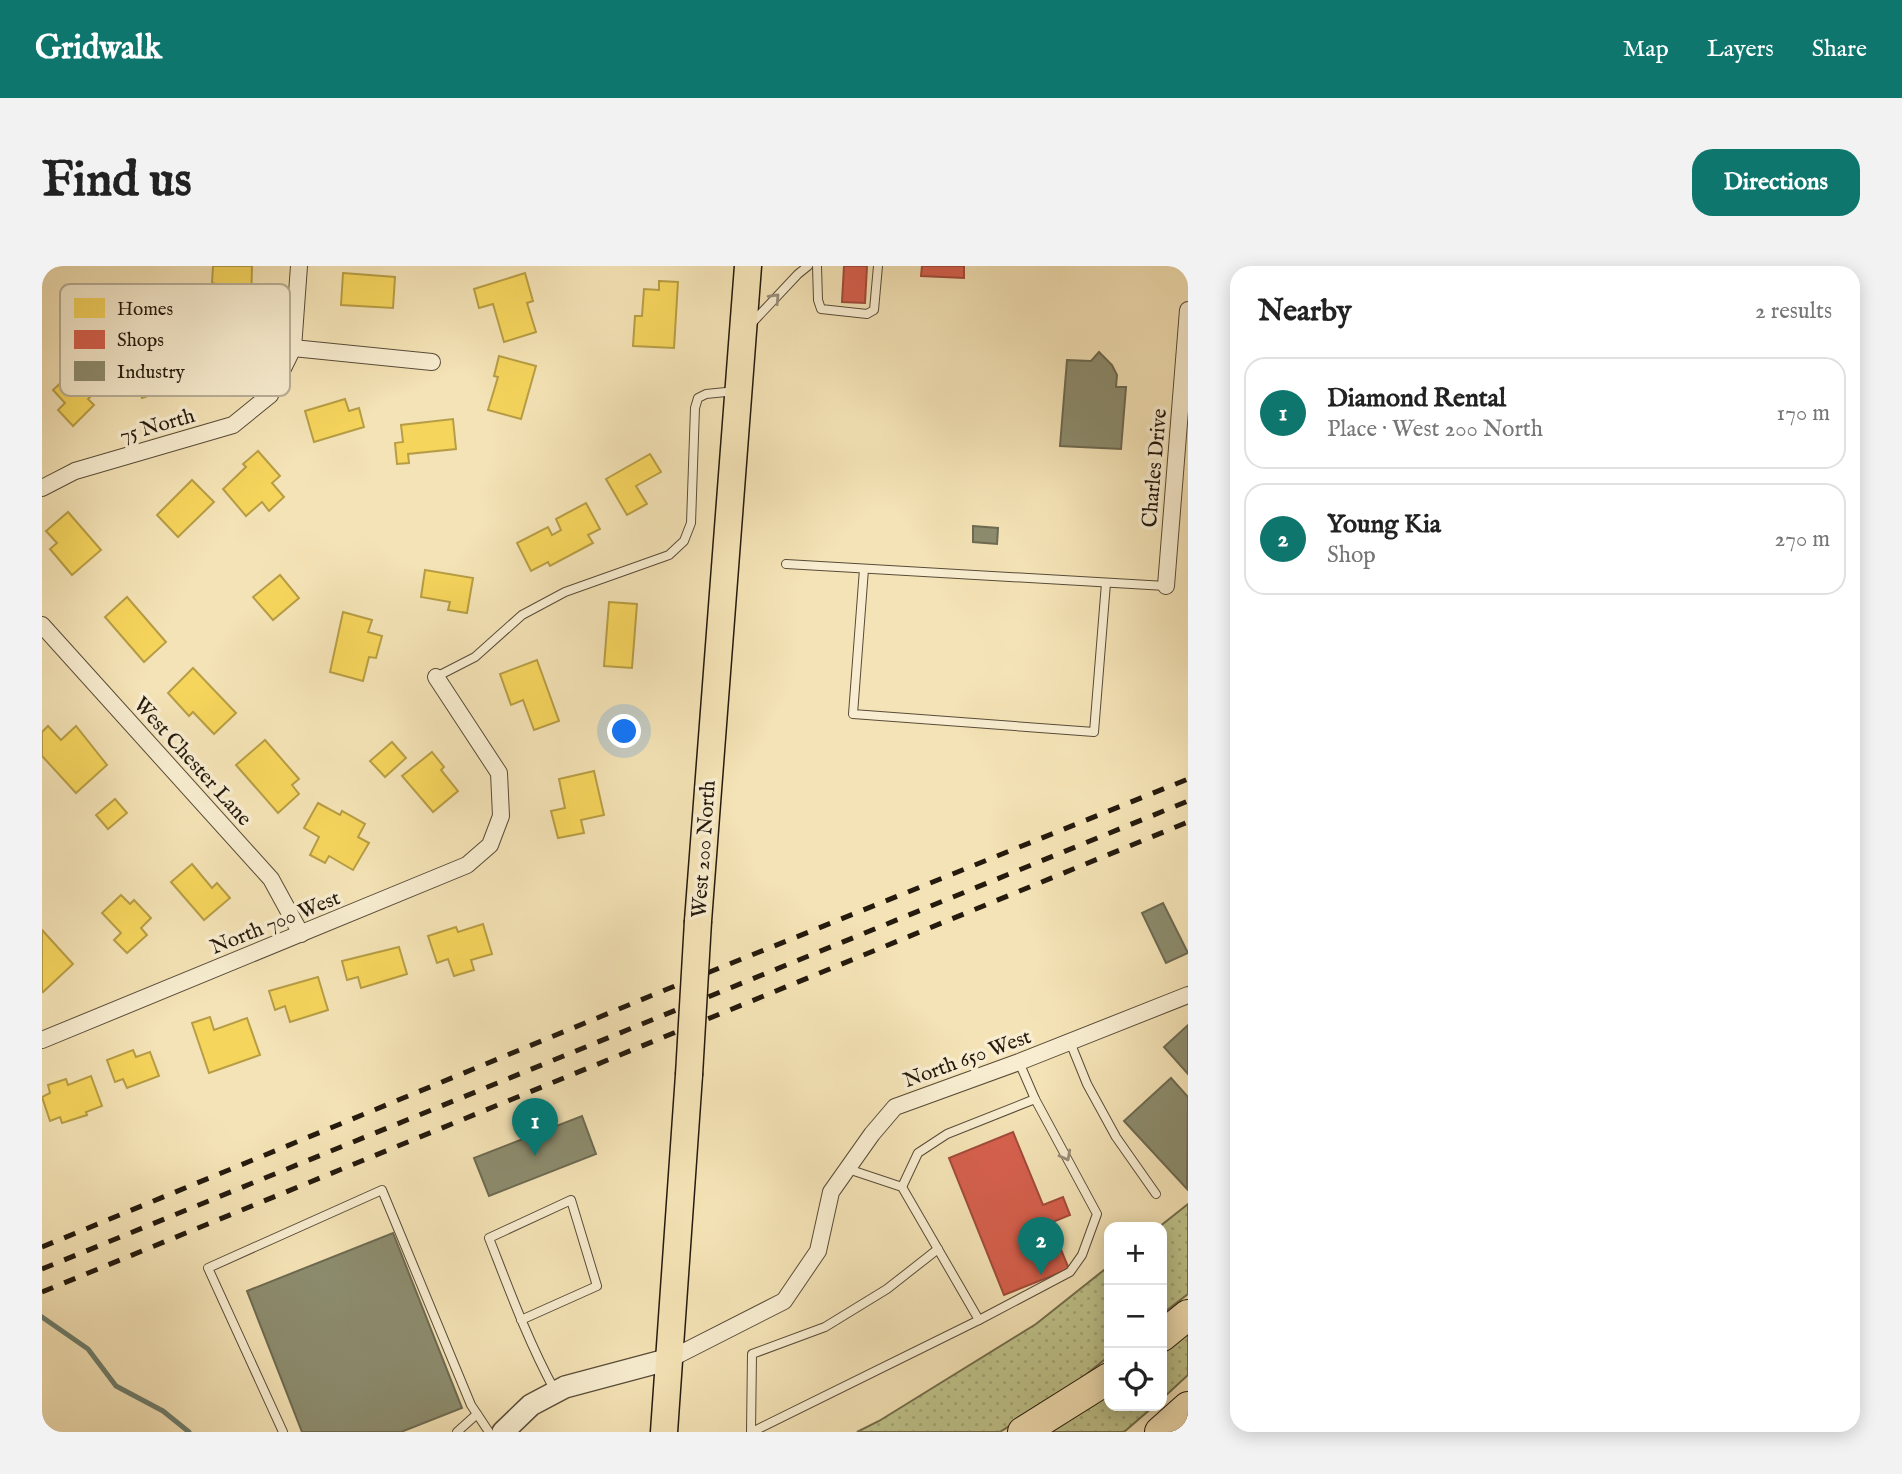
<!DOCTYPE html>
<html lang="en">
<head>
<meta charset="utf-8">
<style>
	body { margin:0; font-family:"IM FELL English",serif; background:#f2f2f2; color:#222 }
	.controls { position:absolute; right:21px; bottom:21px; display:grid; overflow:hidden; border-radius:14px; box-shadow:0 4px 18px #0003 }
	.controls button { width:63px; height:63px; display:grid; place-items:center; padding:0; border:0; border-bottom:2px solid #e0e0e0; background:#fff; color:#222; font:35px sans-serif }
	.you { position:absolute; left:583px; top:466px; width:24px; height:24px; margin:-18px; border:5px solid #fff; border-radius:50%; background:#1a73e8; box-shadow:0 0 0 10px #1a73e833 }
	.badge { display:grid; place-items:center; width:46px; height:46px; border-radius:50%; background:#0f766e; color:#fff; font-size:23px; font-weight:700 }
	.pin { position:absolute; translate:-50% -58px; filter:drop-shadow(0 2px 4px #0008) }
	.pin::after { content:''; position:absolute; top:37px; width:24px; height:21px; background:inherit; clip-path:polygon(0 0,100% 0,50% 100%) }
	.list { margin:0; padding:0; list-style:none }
	h2 { display:flex; justify-content:space-between; align-items:center; height:91px; margin:0; padding:0 28px; font-size:30px }
	h2 small { font-size:23px; font-weight:400; color:#767676 }
	.list li { display:grid; grid-template-columns:46px 1fr auto; gap:21px; align-items:center; box-sizing:border-box; height:112px; margin:0 14px 14px; padding:0 14px; border:2px solid #e0e0e0; border-radius:21px }
	.list b { display:block; font-size:26px; white-space:nowrap }
	.list p { margin:0; font-size:23px; white-space:nowrap; color:#767676 }
	.list em { font-size:23px; font-style:normal; color:#767676 }
	.icon { flex:none; width:38px; height:38px; fill:none; stroke:currentColor; stroke-width:2; stroke-linecap:round; stroke-linejoin:round }
	.map { position:relative; flex:none; width:1146px; height:1166px; overflow:hidden; border-radius:21px }
	header { display:flex; align-items:center; gap:42px; box-sizing:border-box; height:98px; padding:0 35px; background:#0f766e; color:#fff }
	header strong { font-size:33px }
	nav { display:flex; gap:38px; margin-inline-start:auto; font-size:24px }
	.intro { display:flex; align-items:center; justify-content:space-between; box-sizing:border-box; height:168px; padding:0 42px }
	h1 { margin:0; font-size:49px }
	.button { padding:18px 32px; border-radius:21px; background:#0f766e; color:#fff; font-size:24px; font-weight:700 }
	main { display:flex; gap:42px; padding:0 42px }
	aside { flex:1; background:#fff; border-radius:21px; box-shadow:0 4px 18px #0003 }
	.map>svg:first-child { display:block }
	.grass { fill:url(#grass-dots); stroke:#726e4c; stroke-width:2 }
	.homes { fill:#f6d55c; stroke:#b79d45; stroke-width:2 }
	.shops { fill:#d6604d; stroke:#a14b3a; stroke-width:2 }
	.industry { fill:#8c8c6e; stroke:#6d6a51; stroke-width:2 }
	.lines { fill:none; stroke-linecap:round; stroke-linejoin:round }
	.stream { stroke:#6c7c6c; stroke-width:5 }
	.service-casing { stroke:#594c38; stroke-width:10 }
	.minor-casing { stroke:#594c38; stroke-width:18 }
	.tertiary-casing { stroke:#594c38; stroke-width:24 }
	.primary-casing { stroke:#251a0e; stroke-width:29 }
	.motorway-casing { stroke:#251a0e; stroke-width:32 }
	.service { stroke:#f8edd0; stroke-width:8 }
	.minor { stroke:#f8edd0; stroke-width:16 }
	.tertiary { stroke:#f8edd0; stroke-width:21 }
	.primary { stroke:#f4e3b6; stroke-width:26 }
	.motorway { stroke:#f4e3b6; stroke-width:30 }
	.rail { stroke:#251a0e; stroke-width:5; stroke-dasharray:12 12; stroke-linecap:butt }
	.primary-bridge-casing { stroke:#251a0e; stroke-width:29; stroke-linecap:butt }
	.primary-bridge { stroke:#f4e3b6; stroke-width:26 }
	.oneway { stroke:#998e79 }
	.labels { text-anchor:middle; stroke-width:7; stroke-linejoin:round; paint-order:stroke }
	.street-label { font-size:21px; fill:#251a0e; stroke:#f8edd0 }
	.key { fill:#f8edd0; stroke:#b9ae96; stroke-width:2 }
	.key-label { font-size:19px; fill:#251a0e }
</style>
</head>
<body>
<header>
<strong>Gridwalk</strong>
<nav><a>Map</a><a>Layers</a><a>Share</a></nav>
</header>
<div class="intro"><h1>Find us</h1><a class="button">Directions</a></div>
<main>
<div class="map">
<svg width="1146" height="1166" viewBox="0 0 1146 1166">
	<defs>
		<pattern id="grass-dots" width="8" height="8" patternUnits="userSpaceOnUse" patternTransform="scale(1.75)"><rect width="8" height="8" fill="#bfc38b"/><path d="M2 2h.1M6 6h.1" fill="none" stroke="#a4a777" stroke-width="1.8" stroke-linecap="round"/></pattern>
	</defs>
	<rect width="100%" height="100%" fill="#f4e3b6"/>
	<filter id="stains"><feTurbulence type="fractalNoise" baseFrequency=".00286" numOctaves="4"/><feColorMatrix values="0 0 0 0 .2 0 0 0 0 .09 0 0 0 0 .02 0 0 0 .5 -.17"/></filter>
	<radialGradient id="worn" r=".72"><stop offset=".6" stop-color="#630" stop-opacity="0"/><stop offset="1" stop-color="#630" stop-opacity=".3"/></radialGradient>
	<g class="grass">
		<polygon points="1146,938 1146,1028 1120,1048 1120,961 1117,961"/>
		<polygon points="1067,1000 1067,1090 1036,1115 958,1166 815,1166 837,1155 994,1058"/>
		<polygon points="1146,1063 1146,1109 1120,1133 1120,1083"/>
		<polygon points="1067,1124 1067,1140 1112,1140 1082,1166 1009,1166"/>
	</g>
	<g class="homes">
		<polygon points="171,0 210,0 209,39 186,37 184,63 156,61 157,49 148,48 149,37 164,39 165,26 173,27 174,18 170,17"/>
		<polygon points="301,7 353,11 351,42 299,39"/>
		<polygon points="483,7 491,35 485,37 494,66 462,76 451,38 437,42 432,23"/>
		<polygon points="617,15 636,16 632,82 591,80 593,50 600,50 602,23 617,24"/>
		<polygon points="149,80 160,112 100,132 90,99"/>
		<polygon points="457,90 494,100 479,153 446,144 456,111 452,110"/>
		<polygon points="42,95 63,117 46,133 52,139 31,160 16,144 23,137 11,124"/>
		<polygon points="303,133 307,145 317,142 322,161 272,176 263,145"/>
		<polygon points="411,153 414,183 366,188 367,197 355,198 353,177 361,176 359,159"/>
		<polygon points="216,185 238,210 230,217 242,231 227,245 220,236 204,250 181,223 204,201 201,198"/>
		<polygon points="608,188 619,206 594,220 605,238 585,249 564,213"/>
		<polygon points="150,214 172,236 136,271 115,249"/>
		<polygon points="544,237 558,263 546,269 551,277 508,300 506,296 489,305 475,277 506,261 510,269 519,264 514,253"/>
		<polygon points="26,246 59,284 30,309 8,283 15,277 4,265"/>
		<polygon points="383,304 431,312 425,347 406,344 408,336 379,331"/>
		<polygon points="238,309 257,332 231,354 211,331"/>
		<polygon points="85,331 124,376 102,396 63,351"/>
		<polygon points="567,336 595,338 590,402 562,400"/>
		<polygon points="301,346 330,354 326,366 340,370 334,392 327,391 321,415 288,406"/>
		<polygon points="495,394 517,455 492,464 481,434 469,439 458,408"/>
		<polygon points="151,402 194,447 172,468 151,446 147,450 126,427"/>
		<polygon points="6,460 19,474 34,460 65,499 34,527 0,490 0,466"/>
		<polygon points="223,474 257,513 250,519 257,528 236,547 194,499"/>
		<polygon points="350,476 364,492 343,511 328,495"/>
		<polygon points="390,486 402,501 399,504 416,525 391,546 360,510"/>
		<polygon points="552,505 562,549 539,554 542,567 516,572 509,545 523,542 517,513"/>
		<polygon points="73,533 85,547 66,563 54,549"/>
		<polygon points="276,537 298,549 300,545 323,558 316,571 327,577 311,604 287,590 283,597 268,589 277,571 262,562"/>
		<polygon points="150,598 170,622 175,617 188,632 162,654 129,616"/>
		<polygon points="79,629 88,638 92,634 109,652 99,662 105,669 85,687 72,674 79,667 60,647"/>
		<polygon points="441,658 450,688 429,694 432,704 412,710 406,693 395,697 386,670 414,661 416,666"/>
		<polygon points="0,664 31,698 1,726 0,724"/>
		<polygon points="357,681 365,708 319,722 316,711 305,714 300,695"/>
		<polygon points="276,711 286,744 248,756 243,740 233,744 227,725"/>
		<polygon points="168,751 172,764 205,752 218,789 167,807 150,757"/>
		<polygon points="91,784 94,791 108,786 117,810 85,822 81,813 73,816 65,794"/>
		<polygon points="49,810 60,840 44,846 45,849 20,857 18,851 8,855 0,831 8,827 6,819 24,813 26,819"/>
	</g>
	<g class="shops">
		<polygon points="802,0 825,0 823,37 800,36"/>
		<polygon points="880,0 922,0 922,12 879,10"/>
		<polygon points="971,866 1001,939 1021,931 1028,949 1008,957 1027,1003 962,1029 907,892"/>
	</g>
	<g class="industry">
		<polygon points="1057,86 1070,99 1075,109 1074,121 1084,121 1079,183 1018,180 1025,94 1049,95"/>
		<polygon points="931,260 956,262 955,278 931,276"/>
		<polygon points="1121,637 1146,687 1124,697 1100,647"/>
		<polygon points="1146,759 1146,808 1122,781"/>
		<polygon points="1129,812 1146,831 1145,923 1082,855"/>
		<polygon points="540,850 554,888 447,930 432,892"/>
		<polygon points="351,967 420,1142 359,1166 260,1166 205,1025"/>
	</g>
	<g class="lines">
		<polyline class="stream" points="0,1051 46,1083 74,1120 121,1145 147,1166"/>
		<defs>
			<g id="service">
				<polyline points="775,0 776,34 779,43 825,48 832,44 836,0"/>
				<polyline points="709,58 756,8 766,0"/>
				<polyline points="744,298 1124,320"/>
				<polyline points="822,303 811,448 1052,466 1064,317"/>
				<polyline points="394,411 433,391 480,349 523,326 627,289 642,275 649,257 653,142 656,132 664,128 694,125"/>
				<polyline points="1028,776 1045,818 1074,871 1114,928"/>
				<polyline points="860,921 876,887 905,868 993,833"/>
				<path d="M479,1054L555,1020L529,934L447,972C467,1023 486,1075 512,1123"/>
				<polyline points="937,1054 1028,1006 1040,989 1055,948 993,833 977,796"/>
				<polyline points="241,1166 166,1002 340,924 429,1139 447,1166"/>
				<polyline points="415,1166 435,1148"/>
				<polyline points="709,1166 710,1088 783,1061 845,1023 896,983"/>
				<polyline points="710,1166 937,1054 860,921 806,903"/>
			</g>
			<g id="minor">
				<polyline points="251,82 390,96"/>
				<polyline points="0,222 33,205 191,159 228,129 251,82 257,0"/>
				<polyline points="1124,320 1146,44"/>
				<polyline points="0,359 229,613 259,668"/>
				<polyline points="0,774 425,599 448,579 459,550 457,507 394,411"/>
				<polyline points="628,1093 742,1035 776,985 789,926 830,868 853,841 977,796 1146,729"/>
			</g>
			<polyline id="tertiary" points="461,1166 489,1139 523,1121 628,1093"/>
			<g id="primary">
				<polyline points="656,655 706,0"/>
				<polyline points="622,1166 647,809"/>
			</g>
			<g id="motorway">
				<polyline points="1120,1070 1146,1049"/>
				<polyline points="981,1166 1067,1112"/>
				<polyline points="1118,1166 1146,1141"/>
			</g>
		</defs>
		<use href="#service" class="service-casing"/>
		<use href="#minor" class="minor-casing"/>
		<use href="#tertiary" class="tertiary-casing"/>
		<use href="#primary" class="primary-casing"/>
		<use href="#motorway" class="motorway-casing"/>
		<use href="#service" class="service"/>
		<use href="#minor" class="minor"/>
		<use href="#tertiary" class="tertiary"/>
		<use href="#primary" class="primary"/>
		<use href="#motorway" class="motorway"/>
		<g class="rail">
			<polyline points="0,981 623,724 1146,513"/>
			<polyline points="0,1003 1146,535"/>
			<polyline points="0,1026 1146,556"/>
		</g>
		<defs>
			<polyline id="primary-bridge" points="647,809 656,655"/>
		</defs>
		<use href="#primary-bridge" class="primary-bridge-casing"/>
		<use href="#primary-bridge" class="primary-bridge"/>
	</g>
	<defs><path id="oneway-chevron" d="M-2-3.5L2.5 0L-2 3.5" fill="none" stroke-width="1.6" stroke-linecap="round" stroke-linejoin="round" transform="scale(1.75)"/></defs>
	<g class="oneway">
		<use href="#oneway-chevron" transform="translate(733 32) rotate(-47)"/>
		<use href="#oneway-chevron" transform="translate(1024 890) rotate(62)"/>
	</g>
	<g class="labels">
		<g class="street-label">
			<text transform="translate(115 159) rotate(-16)" y="7">75 North</text>
			<text transform="translate(1112 202) rotate(-85)" y="7">Charles Drive</text>
			<text transform="translate(151 495) rotate(48)" y="7">West Chester Lane</text>
			<text transform="translate(661 583) rotate(-86)" y="7">West 200 North</text>
			<text transform="translate(233 656) rotate(-22)" y="7">North 700 West</text>
			<text transform="translate(925 792) rotate(-20)" y="7">North 650 West</text>
		</g>
	</g>
	<rect x="18" y="18" width="230" height="112" rx="10" class="key"/>
	<rect x="32" y="32" width="31" height="20" fill="#f6d55c"/>
	<rect x="32" y="64" width="31" height="19" fill="#d6604d"/>
	<rect x="32" y="95" width="31" height="20" fill="#8c8c6e"/>
	<g class="key-label">
		<text x="75" y="49">Homes</text>
		<text x="75" y="80">Shops</text>
		<text x="75" y="112">Industry</text>
	</g>
	<rect width="100%" height="100%" filter="url(#stains)"/>
	<rect width="100%" height="100%" fill="url(#worn)"/>
</svg>
<div class="controls">
<button>+</button>
<button>−</button>
<button><svg class="icon" aria-label="locate" viewBox="0 0 24 24"><circle cx="12" cy="12" r="6"/><path d="M12 2v4M12 18v4M2 12h4M18 12h4"/></svg></button>
</div>
<div class="you"></div>
<div class="pin badge" style="left:493px;top:890px">1</div>
<div class="pin badge" style="left:999px;top:1009px">2</div>
</div>
<aside>
<h2>Nearby<small>2 results</small></h2>
<ul class="list">
<li><span class="badge">1</span><div><b>Diamond Rental</b><p>Place · West 200 North</p></div><em>170 m</em></li>
<li><span class="badge">2</span><div><b>Young Kia</b><p>Shop</p></div><em>270 m</em></li>
</ul>
</aside>
</main>
</body>
</html>
